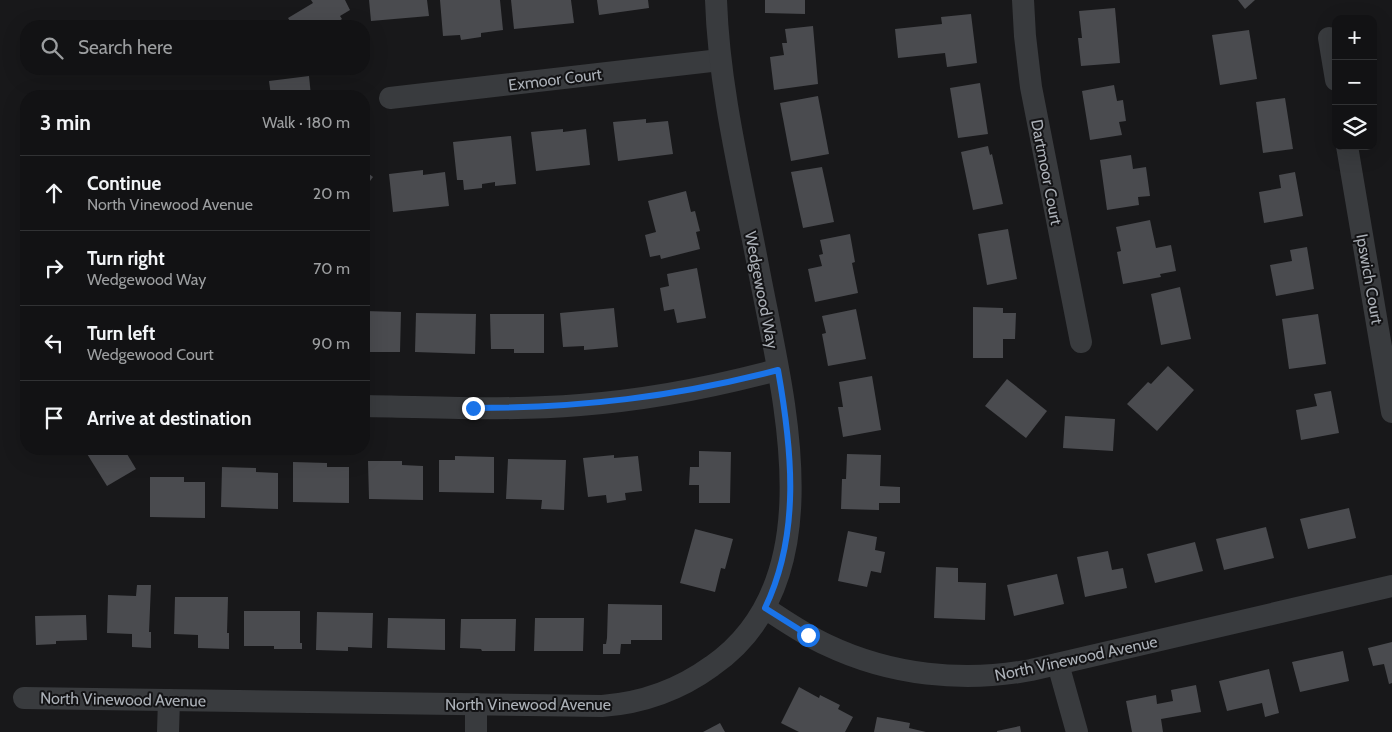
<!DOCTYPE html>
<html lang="en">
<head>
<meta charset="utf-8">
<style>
	body { margin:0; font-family:Cabin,sans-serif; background:#1b1b1d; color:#f1f3f6 }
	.controls { position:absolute; right:15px; top:15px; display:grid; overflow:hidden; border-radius:10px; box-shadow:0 5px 20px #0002 }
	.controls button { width:45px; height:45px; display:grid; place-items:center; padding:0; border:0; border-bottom:1px solid #313234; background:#121214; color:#f1f3f6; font:25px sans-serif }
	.stop { position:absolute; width:15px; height:15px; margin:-11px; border:4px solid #1a73e8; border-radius:50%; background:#fff }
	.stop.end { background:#1a73e8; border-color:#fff; box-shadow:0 1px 5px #0008 }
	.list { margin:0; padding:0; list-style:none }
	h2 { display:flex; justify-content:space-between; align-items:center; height:65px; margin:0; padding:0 20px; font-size:21px }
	h2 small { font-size:16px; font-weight:400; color:#9c9ea0 }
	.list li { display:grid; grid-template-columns:32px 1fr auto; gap:15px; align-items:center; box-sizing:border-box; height:75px; padding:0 20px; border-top:1px solid #313234 }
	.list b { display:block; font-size:19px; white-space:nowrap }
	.list p { margin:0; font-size:16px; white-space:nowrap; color:#9c9ea0 }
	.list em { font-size:16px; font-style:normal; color:#9c9ea0 }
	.icon { flex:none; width:28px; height:28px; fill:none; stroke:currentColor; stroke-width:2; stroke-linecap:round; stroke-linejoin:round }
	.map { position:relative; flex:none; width:1392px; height:732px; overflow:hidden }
	.search { position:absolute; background:#121214; box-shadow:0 5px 20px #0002; left:20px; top:20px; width:350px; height:55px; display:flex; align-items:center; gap:12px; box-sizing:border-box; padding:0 18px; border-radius:20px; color:#9c9ea0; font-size:19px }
	.panel { position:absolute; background:#121214; box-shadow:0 5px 20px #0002; left:20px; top:90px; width:350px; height:365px; border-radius:20px }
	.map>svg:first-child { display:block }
	.building { fill:#4a4b4f }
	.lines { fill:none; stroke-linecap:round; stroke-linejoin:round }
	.minor { stroke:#393b3e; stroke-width:22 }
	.route { stroke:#1a73e8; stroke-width:6 }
	.labels { text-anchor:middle; stroke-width:4; stroke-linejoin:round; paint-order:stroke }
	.street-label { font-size:16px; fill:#acb1b8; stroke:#131315 }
</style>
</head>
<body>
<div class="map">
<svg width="1392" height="732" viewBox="0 0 1392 732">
	<rect width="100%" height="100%" fill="#18181a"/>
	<g class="building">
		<polygon points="311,0 345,0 350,10 340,16 342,19 332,26 293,26 288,18 313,3"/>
		<polygon points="369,0 427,0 429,16 371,21"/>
		<polygon points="440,0 500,0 503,30 481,33 481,37 461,40 460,35 443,36"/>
		<polygon points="511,0 571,0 574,23 514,29"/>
		<polygon points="597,0 648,0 649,8 599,15"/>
		<polygon points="765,0 805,0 805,14 765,13"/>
		<polygon points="1238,0 1255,0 1245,9"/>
		<polygon points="1115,8 1120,63 1081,66 1078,38 1082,38 1079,11"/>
		<polygon points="971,14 977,63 947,67 945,53 898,58 895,29 942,24 941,17"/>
		<polygon points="813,26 818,84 774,90 770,57 784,55 782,43 787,43 785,29"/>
		<polygon points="1249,30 1257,79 1220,85 1212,35"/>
		<polygon points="309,76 311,96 271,96 269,81"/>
		<polygon points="980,83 988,134 958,138 950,88"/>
		<polygon points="1114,85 1117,101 1123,100 1126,121 1119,122 1122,135 1090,140 1082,91"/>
		<polygon points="818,96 829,154 791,161 780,103"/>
		<polygon points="1285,98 1293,149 1263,153 1256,102"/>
		<polygon points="646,119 646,123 668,121 673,154 618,161 613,122"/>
		<polygon points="563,129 563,132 586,129 590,165 536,171 531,132"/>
		<polygon points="511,136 516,184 495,186 495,182 482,184 482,188 464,190 463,180 457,180 453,142"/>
		<polygon points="988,146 990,155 992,154 1003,204 973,210 961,152"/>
		<polygon points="1131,155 1133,169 1146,167 1150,196 1138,197 1139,205 1107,210 1100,160"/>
		<polygon points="822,167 834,222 803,228 791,172"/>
		<polygon points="364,170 373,177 364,189"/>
		<polygon points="423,170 423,175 445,172 449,206 393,212 389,174"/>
		<polygon points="1295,172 1303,216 1264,223 1259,192 1281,188 1279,175"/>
		<polygon points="686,191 691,212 695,211 700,231 696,232 700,249 661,259 660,255 650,257 645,235 656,232 648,201"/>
		<polygon points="1150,220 1156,248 1171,245 1176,271 1160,274 1161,277 1123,284 1117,252 1121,251 1116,227"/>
		<polygon points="1008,229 1017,279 987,285 978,234"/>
		<polygon points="850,234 855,262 852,263 858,293 815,302 808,269 822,266 819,255 823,254 820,240"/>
		<polygon points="1307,247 1314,289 1276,296 1270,265 1292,261 1290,250"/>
		<polygon points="697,268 706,318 677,323 674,309 664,311 660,288 669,286 667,274"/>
		<polygon points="1180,287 1191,339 1161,345 1151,294"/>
		<polygon points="973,307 1003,308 1003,313 1016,313 1015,339 1003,339 1003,358 973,358"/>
		<polygon points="614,308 618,347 584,350 584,346 563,347 560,313"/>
		<polygon points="856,309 866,359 828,366 822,334 826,333 822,316"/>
		<polygon points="364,311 401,312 400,352 370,352 370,347 364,347"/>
		<polygon points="416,313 476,314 475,354 415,352"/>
		<polygon points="490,314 544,314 544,353 514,353 514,349 491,349"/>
		<polygon points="1318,314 1326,364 1289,369 1282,319"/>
		<polygon points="1168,366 1194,390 1157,431 1127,404 1148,382 1151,384"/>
		<polygon points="872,376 881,430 843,437 838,407 843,407 839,382"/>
		<polygon points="1007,379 1047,411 1026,438 985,406"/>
		<polygon points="1331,391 1339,433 1301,440 1296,410 1317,406 1314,394"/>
		<polygon points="1065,416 1115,419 1113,451 1063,448"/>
		<polygon points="84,449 124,449 136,469 107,486"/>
		<polygon points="699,451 731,452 730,503 699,503 699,485 689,485 690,467 699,467"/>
		<polygon points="847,454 881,455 880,486 900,487 900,503 879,503 879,510 841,509 842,479 846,479"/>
		<polygon points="614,455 614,458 638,456 642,491 625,493 626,500 607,503 606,495 588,497 583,458"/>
		<polygon points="455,456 494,457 494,493 439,492 439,460 455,460"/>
		<polygon points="508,459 566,460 564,510 541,509 542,500 506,499"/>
		<polygon points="368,461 402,461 402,465 423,466 423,500 369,499"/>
		<polygon points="293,462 327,463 327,467 349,467 349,503 293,502"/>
		<polygon points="222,467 256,468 256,472 278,473 278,509 221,507"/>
		<polygon points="150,477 184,477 184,482 205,482 205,518 150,517"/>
		<polygon points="1349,508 1356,538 1308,549 1300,519"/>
		<polygon points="1266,527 1274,558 1224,570 1216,539"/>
		<polygon points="695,529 733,539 725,569 721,568 715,592 680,583"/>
		<polygon points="848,531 877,537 875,550 885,552 881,573 871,571 867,587 838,581"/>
		<polygon points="1195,542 1203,571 1155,583 1147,554"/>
		<polygon points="1108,551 1112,570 1123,568 1127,588 1085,597 1077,557"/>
		<polygon points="936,567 958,568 958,582 986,583 985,620 934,618"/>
		<polygon points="1057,574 1064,604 1014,616 1007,585"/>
		<polygon points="137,585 151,585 149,632 151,632 151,648 132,647 132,634 107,633 108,595 136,596"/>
		<polygon points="175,597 228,597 227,633 229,633 229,649 198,648 198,635 174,634"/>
		<polygon points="608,604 662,605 662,640 631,640 631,644 621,644 620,654 603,654 603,644 606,644 607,638"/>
		<polygon points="244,611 300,611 300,643 302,643 302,649 274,649 274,646 244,646"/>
		<polygon points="317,612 373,613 372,648 348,647 348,651 316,650"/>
		<polygon points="86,615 87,640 56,641 56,644 36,645 35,616"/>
		<polygon points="388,618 445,619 445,650 387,648"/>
		<polygon points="535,618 584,618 583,651 534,651"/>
		<polygon points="461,619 516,619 515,651 482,651 481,649 460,648"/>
		<polygon points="1392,642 1392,683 1389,684 1384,664 1373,666 1368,648"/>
		<polygon points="1343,651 1349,681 1300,692 1292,662"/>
		<polygon points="1269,669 1279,713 1265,717 1262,703 1227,711 1219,681"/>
		<polygon points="1196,685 1201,712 1161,719 1163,732 1132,732 1126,701 1156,695 1157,704 1173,701 1171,690"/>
		<polygon points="799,687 819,698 820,695 840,705 838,709 853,717 845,732 799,732 781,723"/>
		<polygon points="877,717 910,723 909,728 926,732 874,732"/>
		<polygon points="720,723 725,732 703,732"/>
		<polygon points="1020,726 1021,732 997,732 997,731"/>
	</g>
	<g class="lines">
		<g class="minor">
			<polyline points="1023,0 1025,36 1031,87 1081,342"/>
			<polyline points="1329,38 1336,80"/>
			<polyline points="390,98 720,60"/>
			<polyline points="1347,146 1392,412"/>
			<path d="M364,406C436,407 508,411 580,405C647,400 713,387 777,370"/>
			<path d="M765,608C785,621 805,635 827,645C890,675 963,683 1031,670L1392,586"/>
			<polyline points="1058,664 1077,732"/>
			<path d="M24,698L602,706C643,703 679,690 712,666C836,580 782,393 759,271C742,181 719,91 716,0"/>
			<polyline points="168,732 169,700"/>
			<polyline points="476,732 476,704"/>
		</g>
	</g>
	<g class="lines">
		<path class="route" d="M473,408C580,408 674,397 778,370C792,449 801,533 765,608L808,635"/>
	</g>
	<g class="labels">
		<g class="street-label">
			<text transform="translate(555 79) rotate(-7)" y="6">Exmoor Court</text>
			<text transform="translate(1047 172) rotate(79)" y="6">Dartmoor Court</text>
			<text transform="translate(1370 279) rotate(80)" y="6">Ipswich Court</text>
			<text transform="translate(762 290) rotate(79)" y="6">Wedgewood Way</text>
			<text transform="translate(1076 658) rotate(-12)" y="6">North Vinewood Avenue</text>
			<text transform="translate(123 699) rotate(1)" y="6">North Vinewood Avenue</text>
			<text x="528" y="710">North Vinewood Avenue</text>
		</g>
	</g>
</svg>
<div class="controls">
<button>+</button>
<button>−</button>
<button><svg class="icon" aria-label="layers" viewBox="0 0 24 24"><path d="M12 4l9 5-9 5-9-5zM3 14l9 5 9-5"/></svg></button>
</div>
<div class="stop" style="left:808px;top:635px"></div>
<div class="stop end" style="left:473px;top:408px"></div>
<div class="search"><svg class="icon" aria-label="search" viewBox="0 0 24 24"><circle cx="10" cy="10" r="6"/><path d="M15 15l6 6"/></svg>Search here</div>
<section class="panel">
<h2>3 min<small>Walk · 180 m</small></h2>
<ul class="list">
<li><svg class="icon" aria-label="ahead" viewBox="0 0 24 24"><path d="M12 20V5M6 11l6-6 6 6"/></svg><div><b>Continue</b><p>North Vinewood Avenue</p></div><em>20 m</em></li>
<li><svg class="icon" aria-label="right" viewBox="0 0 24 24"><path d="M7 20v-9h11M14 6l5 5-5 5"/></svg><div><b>Turn right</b><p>Wedgewood Way</p></div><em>70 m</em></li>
<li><svg class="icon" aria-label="left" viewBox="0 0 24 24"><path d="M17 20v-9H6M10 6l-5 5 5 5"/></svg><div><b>Turn left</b><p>Wedgewood Court</p></div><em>90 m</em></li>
<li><svg class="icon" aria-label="arrive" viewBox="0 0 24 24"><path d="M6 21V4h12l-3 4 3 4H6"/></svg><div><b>Arrive at destination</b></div></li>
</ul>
</section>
</div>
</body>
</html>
